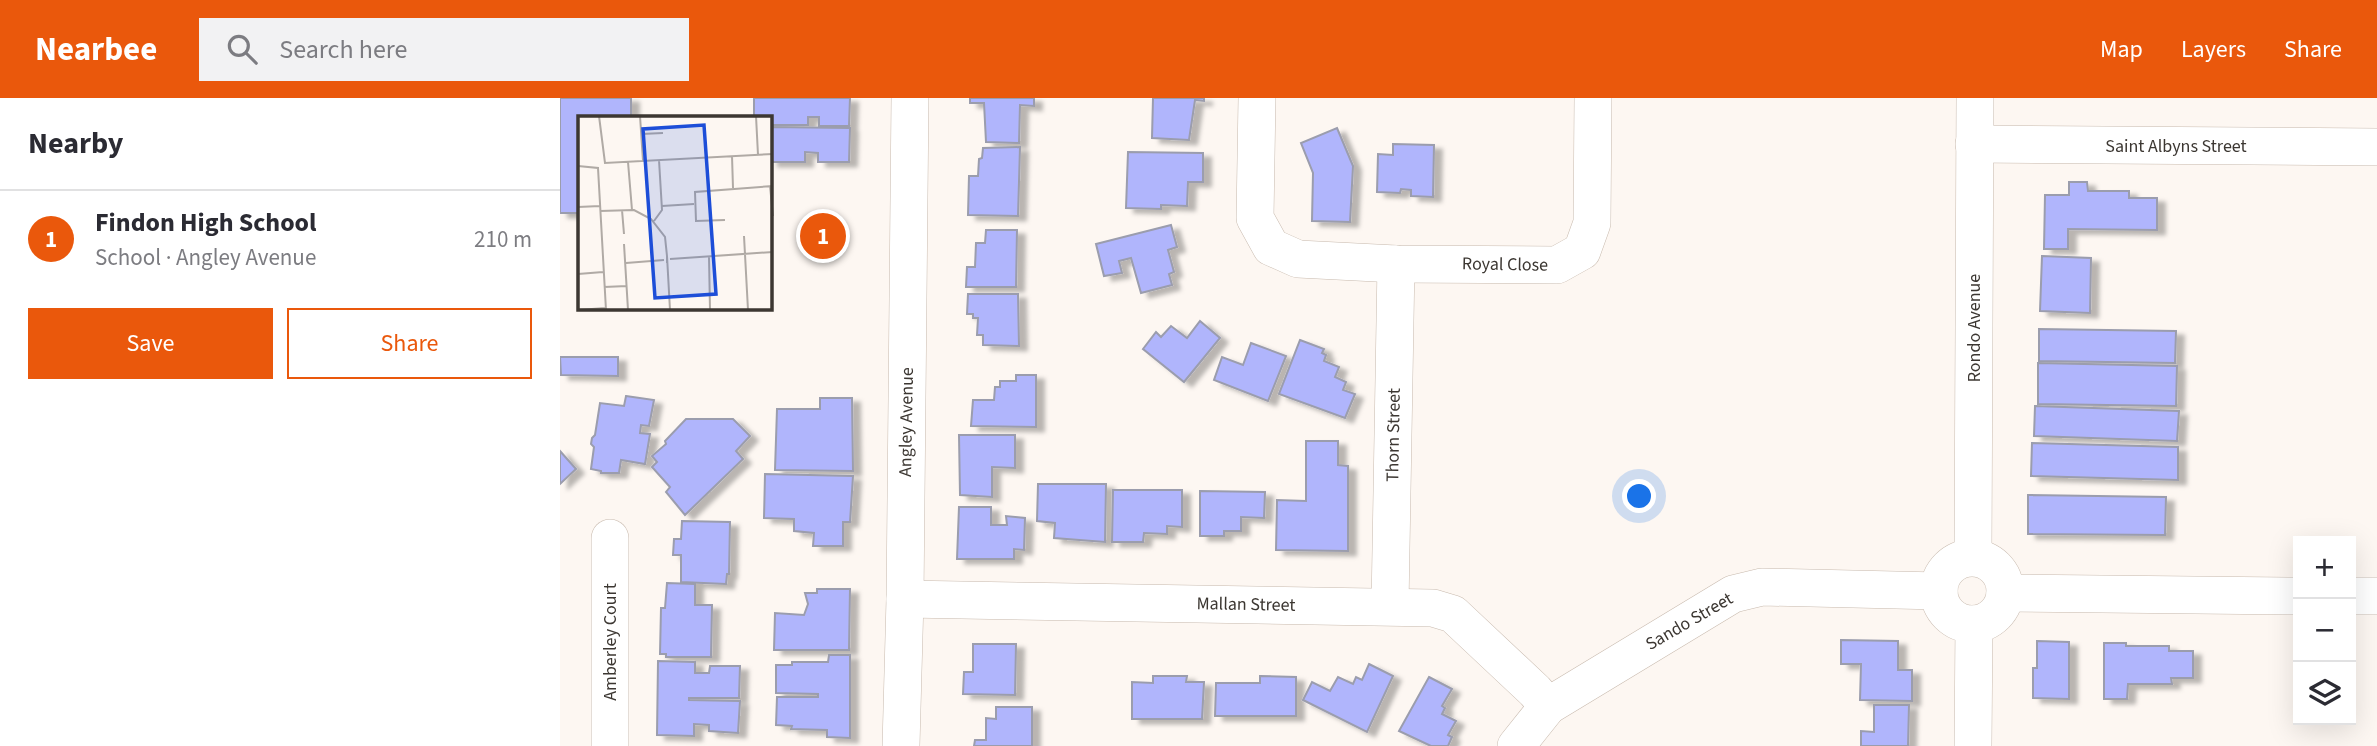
<!DOCTYPE html>
<html lang="en">
<head>
<meta charset="utf-8">
<style>
	body { margin:0; font-family:"Source Sans 3",sans-serif; background:#f2f2f3; color:#2b2b33 }
	.controls { position:absolute; right:21px; bottom:21px; display:grid; overflow:hidden; border-radius:0px; box-shadow:0 7px 28px #0002 }
	.controls button { width:63px; height:63px; display:grid; place-items:center; padding:0; border:0; border-bottom:2px solid #e1e1e2; background:#fff; color:#2b2b33; font:35px sans-serif }
	.you { position:absolute; left:1080px; top:399px; width:24px; height:24px; margin:-18px; border:5px solid #fff; border-radius:50%; background:#1a73e8; box-shadow:0 0 0 10px #1a73e833 }
	.badge { display:grid; place-items:center; width:46px; height:46px; border-radius:50%; background:#ea580c; color:#fff; font-size:23px; font-weight:700 }
	.pin { position:absolute; translate:-50% -50%; border:4px solid #fff; box-shadow:0 2px 7px #0006 }
	.list { margin:0; padding:0; list-style:none }
	h2 { display:flex; justify-content:space-between; align-items:center; height:91px; margin:0; padding:0 28px; font-size:30px }
	h2 small { font-size:23px; font-weight:400; color:#7c7c81 }
	.list li { display:grid; grid-template-columns:46px 1fr auto; gap:21px; align-items:center; box-sizing:border-box; height:98px; padding:0 28px; border-top:2px solid #e1e1e2 }
	.list b { display:block; font-size:26px; white-space:nowrap }
	.list p { margin:0; font-size:23px; white-space:nowrap; color:#7c7c81 }
	.list em { font-size:23px; font-style:normal; color:#7c7c81 }
	.actions { display:flex; gap:14px; padding:21px 28px }
	.actions a { flex:1; padding:16px 0; border:2px solid #ea580c; border-radius:0px; text-align:center; font-size:24px; color:#ea580c }
	.actions .main { background:#ea580c; color:#fff }
	.icon { flex:none; width:38px; height:38px; fill:none; stroke:currentColor; stroke-width:2; stroke-linecap:round; stroke-linejoin:round }
	.map { position:relative; flex:none; width:1817px; height:648px; overflow:hidden }
	header { display:flex; align-items:center; gap:42px; box-sizing:border-box; height:98px; padding:0 35px; background:#ea580c; color:#fff }
	header strong { font-size:33px }
	nav { display:flex; gap:38px; margin-inline-start:auto; font-size:24px }
	.search { width:490px; height:63px; background:#f2f2f3; display:flex; align-items:center; gap:18px; box-sizing:border-box; padding:0 24px; border-radius:0px; color:#7c7c81; font-size:26px }
	main { display:flex }
	aside { flex:1; background:#fff }
	.map>svg:first-child { display:block }
	.building { fill:#b0b5fc; stroke:#9b9dad; stroke-width:2; filter:url(#shadow) }
	.lines { fill:none; stroke-linecap:round; stroke-linejoin:round }
	.minor-casing { stroke:#c8baae; stroke-width:38 }
	.minor { stroke:#fff; stroke-width:37 }
	.labels { text-anchor:middle; stroke-width:5; stroke-linejoin:round; paint-order:stroke }
	.street-label { font-size:18px; fill:#3c3732; stroke:#fff }
	.inset-road { fill:none; stroke:#b0aaa5; stroke-width:2 }
	.view { fill:#1d4ed8; fill-opacity:0.15; stroke:#1d4ed8; stroke-width:3.5 }
	.inset-edge { fill:none; stroke:#3c3732; stroke-width:3.5 }
</style>
</head>
<body>
<header>
<strong>Nearbee</strong>
<div class="search"><svg class="icon" aria-label="search" viewBox="0 0 24 24"><circle cx="10" cy="10" r="6"/><path d="M15 15l6 6"/></svg>Search here</div>
<nav><a>Map</a><a>Layers</a><a>Share</a></nav>
</header>
<main>
<aside>
<h2>Nearby<small></small></h2>
<ul class="list">
<li><span class="badge">1</span><div><b>Findon High School</b><p>School · Angley Avenue</p></div><em>210 m</em></li>
</ul>
<div class="actions"><a class="main">Save</a><a>Share</a></div>
</aside>
<div class="map">
<svg width="1817" height="648" viewBox="0 0 1817 648">
	<defs>
		<filter id="shadow"><feDropShadow dx="8" dy="4.5" stdDeviation="2" flood-color="#0004"/></filter>
	</defs>
	<rect width="100%" height="100%" fill="#fdf7f2"/>
	<g class="building">
		<polygon points="0,0 71,0 71,19 19,19 19,115 0,115"/>
		<polygon points="194,0 290,0 289,28 259,28 259,19 248,19 248,27 210,27 210,19 194,19"/>
		<polygon points="410,0 474,0 474,8 460,7 459,45 426,44 424,5 410,5"/>
		<polygon points="593,0 644,0 644,3 635,2 629,42 592,40"/>
		<polygon points="210,29 290,30 289,64 258,64 258,55 245,54 245,64 210,64"/>
		<polygon points="777,30 793,68 790,124 752,123 753,75 741,45"/>
		<polygon points="833,46 874,47 873,99 851,98 851,92 841,91 840,95 817,94 818,56 833,57"/>
		<polygon points="460,49 458,118 408,117 409,78 418,78 419,61 422,60 423,50"/>
		<polygon points="568,54 643,55 643,84 628,84 627,108 601,107 601,111 566,110"/>
		<polygon points="1509,84 1527,84 1528,93 1569,93 1569,100 1597,100 1597,132 1508,131 1508,151 1484,151 1485,97 1509,97"/>
		<polygon points="611,127 617,149 608,152 614,174 609,176 612,187 581,195 571,160 559,163 562,175 544,178 536,146"/>
		<polygon points="426,132 457,132 456,189 406,189 407,169 415,169 416,145 425,145"/>
		<polygon points="1482,158 1531,160 1530,215 1480,213"/>
		<polygon points="408,196 458,196 459,248 423,247 423,237 417,237 418,220 413,220 413,216 407,216"/>
		<polygon points="640,223 660,240 624,284 583,251 596,234 601,239 611,228 627,240"/>
		<polygon points="1479,231 1616,233 1615,265 1479,263"/>
		<polygon points="740,242 764,251 762,255 766,257 764,263 779,269 775,279 786,284 783,292 795,296 785,320 719,296"/>
		<polygon points="691,245 726,258 708,303 654,282 662,259 683,267"/>
		<polygon points="0,259 58,259 58,278 1,277"/>
		<polygon points="1478,265 1617,268 1616,308 1478,306"/>
		<polygon points="456,277 476,277 476,329 411,328 413,302 434,302 435,289 440,289 440,283 456,283"/>
		<polygon points="66,298 94,302 89,328 81,327 80,335 90,336 85,366 61,362 59,375 41,375 41,373 31,371 34,349 31,346 32,340 35,337 40,305 64,308"/>
		<polygon points="260,300 292,300 293,373 215,372 217,311 260,311"/>
		<polygon points="1475,308 1619,313 1617,343 1474,338"/>
		<polygon points="126,321 173,321 190,338 176,353 183,361 125,417 106,394 110,389 92,369 97,364 92,358 106,346 105,343"/>
		<polygon points="399,337 455,337 455,370 432,369 432,399 400,397"/>
		<polygon points="746,343 778,343 778,367 788,368 788,453 716,452 717,402 746,403"/>
		<polygon points="1472,345 1618,349 1618,382 1471,378"/>
		<polygon points="0,353 16,371 0,386"/>
		<polygon points="205,376 293,378 290,424 283,424 283,448 253,448 254,435 234,433 234,421 204,420"/>
		<polygon points="478,386 546,386 545,444 494,440 495,425 477,423"/>
		<polygon points="553,392 622,392 622,429 607,428 607,436 584,435 583,444 552,444"/>
		<polygon points="640,393 705,394 704,420 681,419 681,433 664,433 664,438 640,438"/>
		<polygon points="1468,397 1606,399 1605,437 1468,436"/>
		<polygon points="399,409 431,409 431,427 447,427 446,418 465,420 464,452 454,451 454,461 397,461"/>
		<polygon points="122,423 170,424 169,476 167,476 166,486 121,484 121,457 113,457 114,441 121,441"/>
		<polygon points="107,485 135,486 135,507 152,507 151,559 106,559 106,556 100,556 101,510 105,510"/>
		<polygon points="257,491 290,491 289,552 214,552 215,515 244,517 248,506 245,495 257,495"/>
		<polygon points="1281,542 1338,543 1338,572 1352,572 1352,603 1300,602 1301,566 1281,566"/>
		<polygon points="1477,543 1509,544 1509,601 1473,600 1473,570 1477,570"/>
		<polygon points="1544,545 1566,545 1566,548 1609,548 1609,553 1633,553 1633,580 1611,580 1612,586 1568,586 1567,601 1544,601"/>
		<polygon points="413,546 456,546 455,597 403,596 404,574 413,574"/>
		<polygon points="269,557 290,557 290,640 267,639 267,632 231,631 232,628 216,627 217,599 258,599 258,596 216,595 216,567 232,567 232,564 268,564"/>
		<polygon points="98,563 135,564 135,575 149,575 150,568 180,568 179,600 129,600 129,602 180,603 178,635 149,633 149,627 134,626 134,638 97,637"/>
		<polygon points="809,566 833,578 807,634 743,602 752,584 770,593 778,579 793,586 796,579 802,582"/>
		<polygon points="593,578 627,578 626,584 644,584 642,621 572,621 572,584 593,585"/>
		<polygon points="700,578 736,579 736,618 655,618 656,585 700,585"/>
		<polygon points="869,579 892,591 882,608 885,610 882,616 896,623 888,637 892,639 888,648 871,648 839,633"/>
		<polygon points="1314,607 1349,607 1348,648 1301,648 1301,633 1314,634"/>
		<polygon points="436,609 472,609 472,648 414,648 415,642 426,642 426,620 436,621"/>
	</g>
	<g class="lines">
		<defs>
			<g id="minor">
				<polyline points="697,0 695,120 711,149 738,161 836,166 997,167 1022,153 1032,125 1033,0"/>
				<polyline points="1414,46 1817,49"/>
				<polyline points="1413,459 1415,0"/>
				<circle cx="1412" cy="493" r="33"/>
				<polyline points="1445,495 1738,498"/>
				<polyline points="1791,498 1817,498"/>
				<polyline points="345,501 873,510 893,516 975,593 988,608"/>
				<polyline points="830,508 836,166"/>
				<polyline points="50,648 50,440"/>
				<polyline points="341,648 345,501 350,0"/>
				<polyline points="956,648 988,608 1173,496 1202,489 1379,493"/>
				<polyline points="1413,648 1414,526"/>
			</g>
		</defs>
		<use href="#minor" class="minor-casing"/>
		<use href="#minor" class="minor"/>
	</g>
	<g class="labels">
		<g class="street-label">
			<text x="1616" y="54">Saint Albyns Street</text>
			<text transform="translate(945 166) rotate(1)" y="6">Royal Close</text>
			<text transform="translate(1414 230) rotate(-90)" y="6">Rondo Avenue</text>
			<text transform="translate(346 324) rotate(-89)" y="6">Angley Avenue</text>
			<text transform="translate(833 337) rotate(-89)" y="6">Thorn Street</text>
			<text transform="translate(686 506) rotate(1)" y="6">Mallan Street</text>
			<text transform="translate(1129 523) rotate(-30)" y="6">Sando Street</text>
			<text transform="translate(50 544) rotate(-90)" y="6">Amberley Court</text>
		</g>
	</g>
	<g transform="translate(18 18)">
		<rect width="194" height="194" fill="#fdf7f2"/>
		<path class="inset-road" d="M21,0L27,47L195,38M62,0L65,45M178,0L180,39M63,18L85,17M154,40L155,72M50,46L54,94M0,50L20,52L28,194M192,70L195,100M84,90L116,88M0,91L22,90M44,94L46,118M22,95L56,94L73,103L87,121L89,140M147,104L118,105L117,76L195,70M76,105L84,94L81,44M166,120L170,194M46,128L50,194M131,141L132,194M92,143L195,136M48,147L86,144M89,147V140L92,194M0,158L25,156M26,171L49,170M1,194L27,192"/>
		<path class="view" d="M126,9L138,178L77,182L65,13Z"/>
		<rect width="194" height="194" class="inset-edge"/>
	</g>
</svg>
<div class="controls">
<button>+</button>
<button>−</button>
<button><svg class="icon" aria-label="layers" viewBox="0 0 24 24"><path d="M12 4l9 5-9 5-9-5zM3 14l9 5 9-5"/></svg></button>
</div>
<div class="you"></div>
<div class="pin badge" style="left:263px;top:138px">1</div>
</div>
</main>
</body>
</html>
